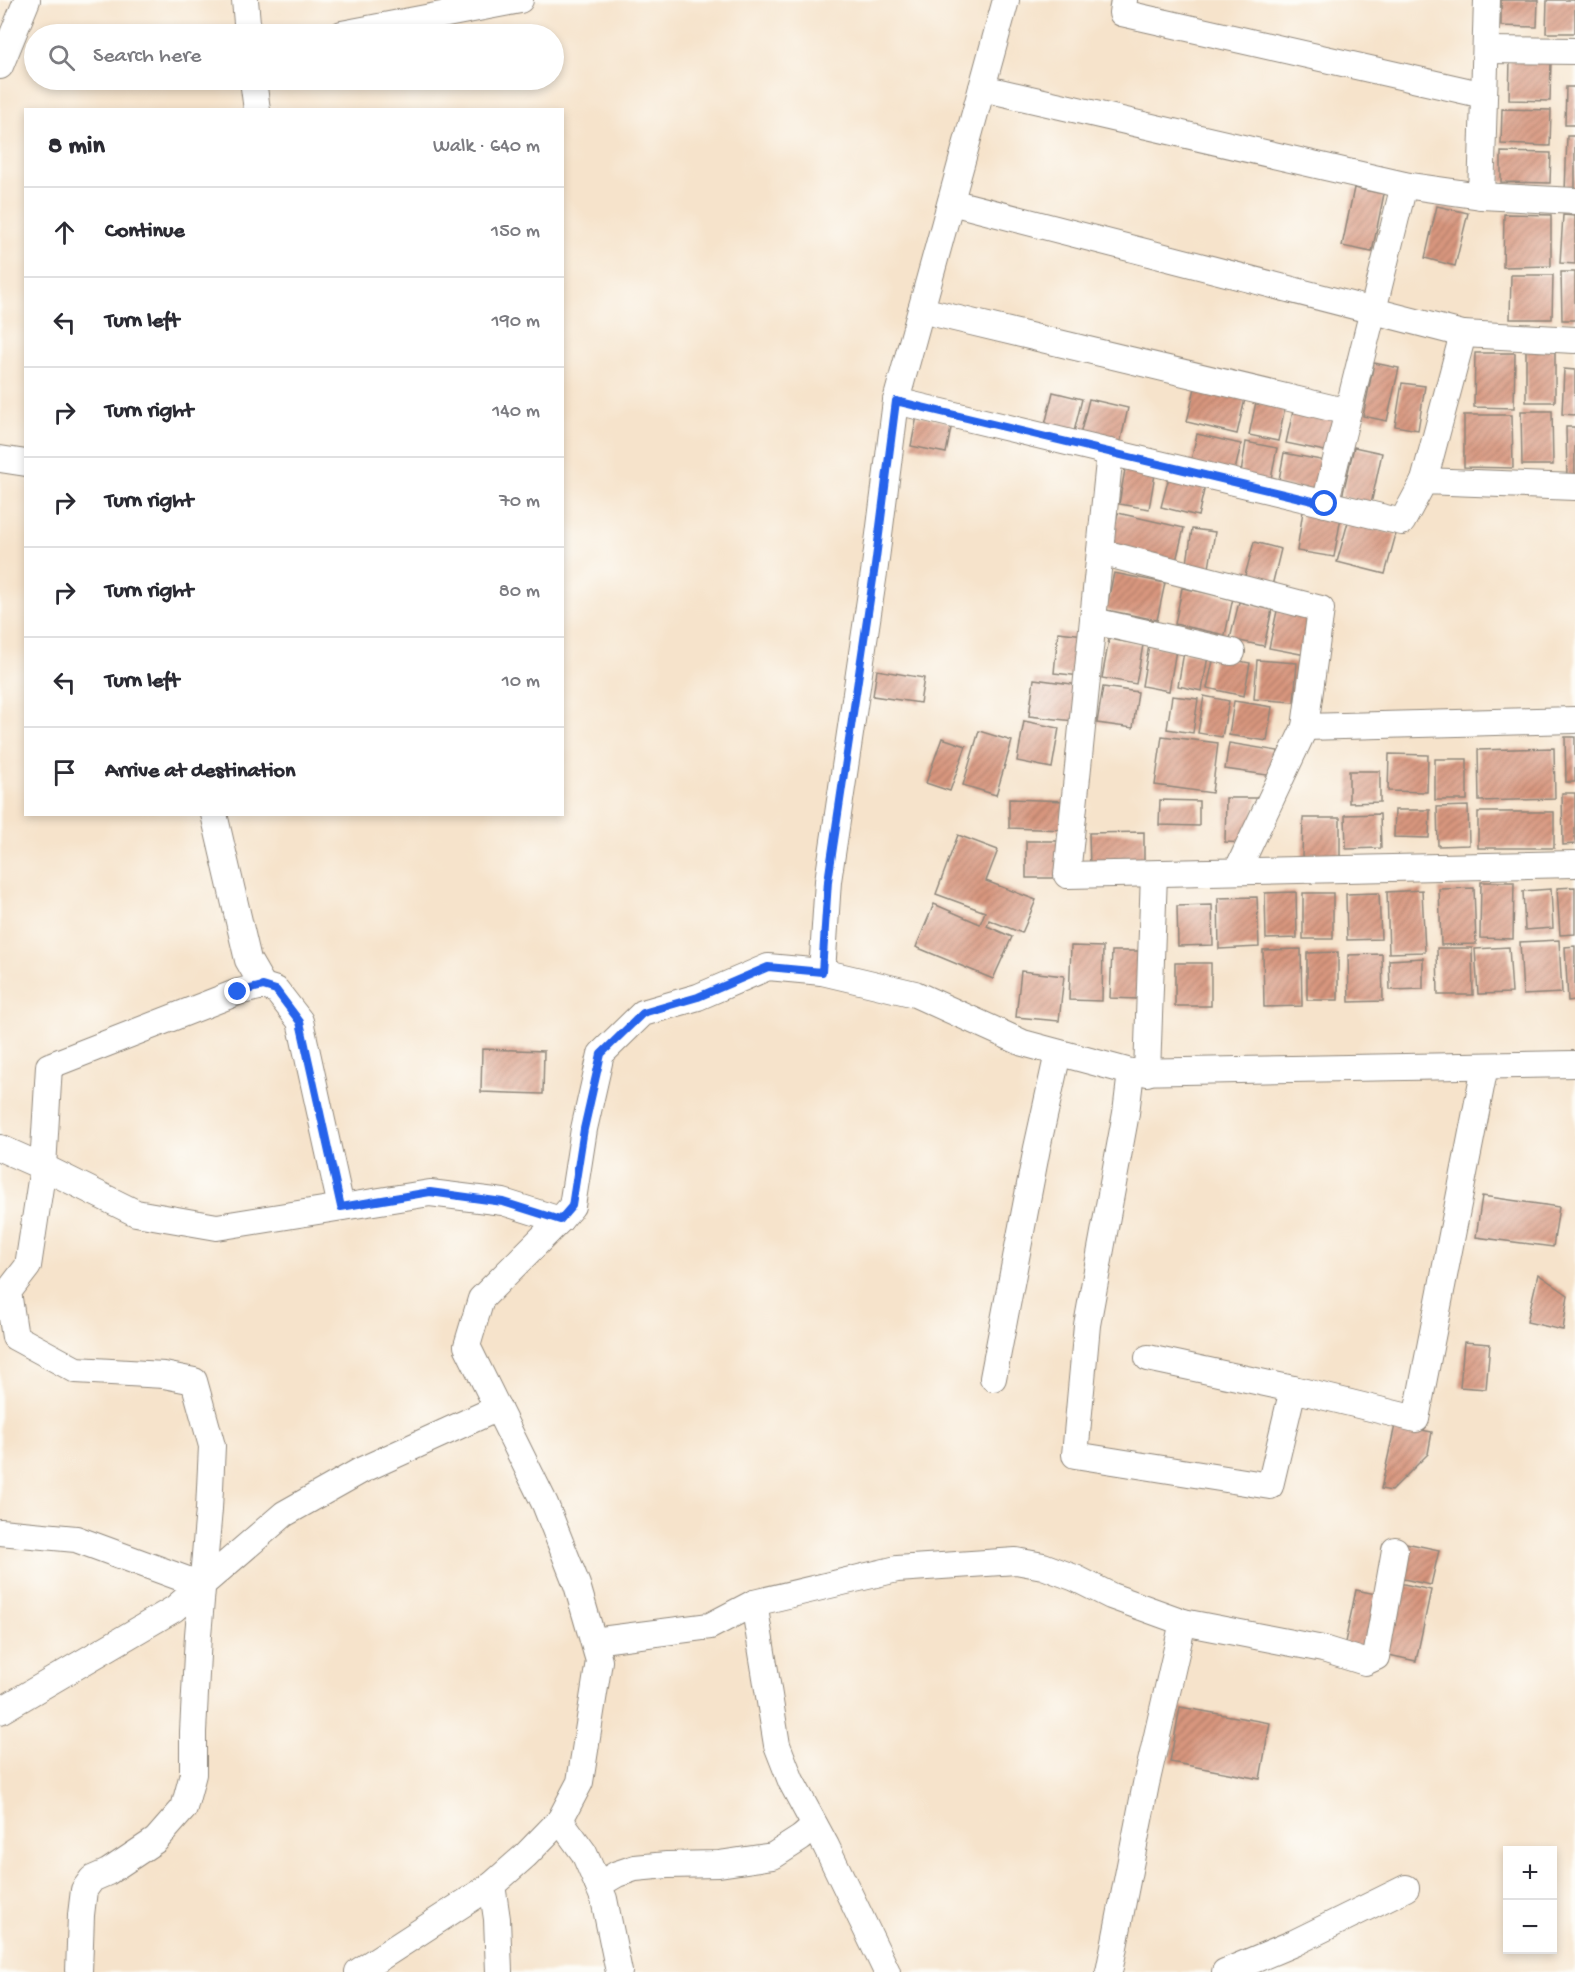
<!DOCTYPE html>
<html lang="en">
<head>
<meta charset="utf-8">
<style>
	body { margin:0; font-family:"Gochi Hand",sans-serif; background:#f7f7f7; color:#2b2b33 }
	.controls { position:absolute; right:18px; bottom:18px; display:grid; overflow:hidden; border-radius:0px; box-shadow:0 3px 9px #0003 }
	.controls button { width:54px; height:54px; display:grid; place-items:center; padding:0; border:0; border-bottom:2px solid #e1e1e2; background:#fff; color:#2b2b33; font:30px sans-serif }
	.stop { position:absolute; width:18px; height:18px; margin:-14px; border:4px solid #2563eb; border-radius:50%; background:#fff }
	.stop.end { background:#2563eb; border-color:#fff; box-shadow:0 2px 6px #0008 }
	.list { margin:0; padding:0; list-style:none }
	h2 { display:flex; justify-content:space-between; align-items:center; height:78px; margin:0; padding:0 24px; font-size:26px }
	h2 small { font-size:20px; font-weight:400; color:#7c7c81 }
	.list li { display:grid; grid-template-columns:39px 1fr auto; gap:18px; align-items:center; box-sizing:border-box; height:90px; padding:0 24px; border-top:2px solid #e1e1e2 }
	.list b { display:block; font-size:22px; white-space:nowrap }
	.list em { font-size:20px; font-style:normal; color:#7c7c81 }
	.icon { flex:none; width:33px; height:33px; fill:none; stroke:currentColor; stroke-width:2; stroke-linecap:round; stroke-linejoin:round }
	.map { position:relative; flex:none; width:1575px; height:1972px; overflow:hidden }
	.search { position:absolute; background:#fff; box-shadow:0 3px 9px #0003; left:24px; top:24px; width:540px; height:66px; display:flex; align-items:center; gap:15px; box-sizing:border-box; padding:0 21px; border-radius:33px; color:#7c7c81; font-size:22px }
	.panel { position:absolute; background:#fff; box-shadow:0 3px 9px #0003; left:24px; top:108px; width:540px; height:708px; border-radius:0px }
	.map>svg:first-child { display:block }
	.building { fill:url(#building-hatch) }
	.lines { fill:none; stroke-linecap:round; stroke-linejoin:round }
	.minor-casing { stroke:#90877b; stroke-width:28 }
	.minor { stroke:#fff; stroke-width:26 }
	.route { stroke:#2563eb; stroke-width:8 }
</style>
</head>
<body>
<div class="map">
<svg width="1575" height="1972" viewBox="0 0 1575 1972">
	<defs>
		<pattern id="building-hatch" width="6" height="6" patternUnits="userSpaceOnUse" patternTransform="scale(1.5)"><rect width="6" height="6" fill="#d8967e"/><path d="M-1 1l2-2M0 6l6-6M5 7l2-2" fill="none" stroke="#af7b67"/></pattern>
	</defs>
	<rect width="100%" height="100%" fill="#fdfcf7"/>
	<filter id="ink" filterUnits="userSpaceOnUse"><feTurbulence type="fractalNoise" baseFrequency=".0167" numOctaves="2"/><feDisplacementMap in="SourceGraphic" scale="12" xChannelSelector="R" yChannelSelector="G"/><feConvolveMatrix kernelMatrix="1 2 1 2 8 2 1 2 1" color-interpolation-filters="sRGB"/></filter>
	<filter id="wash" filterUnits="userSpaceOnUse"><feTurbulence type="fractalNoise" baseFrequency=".008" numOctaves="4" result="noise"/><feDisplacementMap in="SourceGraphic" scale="24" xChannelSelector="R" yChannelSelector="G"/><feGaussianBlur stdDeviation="1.35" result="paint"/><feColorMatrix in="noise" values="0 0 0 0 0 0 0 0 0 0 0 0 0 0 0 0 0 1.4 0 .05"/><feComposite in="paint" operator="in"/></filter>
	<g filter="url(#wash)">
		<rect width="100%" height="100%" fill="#f6e3cb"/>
		<g id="blocks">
			<g class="building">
				<polygon points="1501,0 1538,0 1537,27 1501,26"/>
				<polygon points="1547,0 1575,0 1575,33 1546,33"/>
				<polygon points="1510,60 1551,60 1550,101 1509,100"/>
				<polygon points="1566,87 1575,87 1575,125 1565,125"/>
				<polygon points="1502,109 1551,110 1550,146 1501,144"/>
				<polygon points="1567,136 1575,136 1575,192 1565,192"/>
				<polygon points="1501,152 1551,153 1550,183 1501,182"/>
				<polygon points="1354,188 1384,194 1372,252 1342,246"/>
				<polygon points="1437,206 1468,213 1455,266 1425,258"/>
				<polygon points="1504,214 1551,215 1551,266 1503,267"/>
				<polygon points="1563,215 1575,216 1575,264 1560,263"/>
				<polygon points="1561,272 1575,272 1575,320 1562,320"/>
				<polygon points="1511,275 1553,275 1552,319 1510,319"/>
				<rect x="1526" y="349" width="29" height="53"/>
				<polygon points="1475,353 1515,353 1514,408 1474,407"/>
				<polygon points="1374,363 1399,368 1387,421 1363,416"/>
				<polygon points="1564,369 1575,370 1575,415 1562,414"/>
				<polygon points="1402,383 1425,386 1418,430 1395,426"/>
				<polygon points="1195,388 1245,399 1237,434 1187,422"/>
				<polygon points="1053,392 1082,399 1073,436 1044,429"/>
				<polygon points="1089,399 1128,408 1120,444 1080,435"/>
				<polygon points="1256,402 1285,407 1278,441 1249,435"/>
				<polygon points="1293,411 1337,419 1330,452 1286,443"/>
				<polygon points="1521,411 1552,411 1553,465 1522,465"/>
				<polygon points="1464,415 1512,415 1513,468 1464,467"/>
				<polygon points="917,416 952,423 946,453 911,446"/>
				<polygon points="1566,427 1575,427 1575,479 1567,480"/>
				<polygon points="1197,434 1241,444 1234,475 1190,465"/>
				<polygon points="1246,442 1277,448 1270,484 1240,479"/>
				<polygon points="1354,447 1382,453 1371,504 1342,497"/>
				<polygon points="1284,453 1326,461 1320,493 1278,485"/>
				<polygon points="1125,469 1155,474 1149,509 1119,504"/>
				<polygon points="1169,477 1205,486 1198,516 1161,507"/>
				<polygon points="1303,511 1341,517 1334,557 1297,551"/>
				<polygon points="1118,513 1184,528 1176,561 1110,545"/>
				<polygon points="1348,522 1396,534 1385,574 1337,562"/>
				<polygon points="1192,529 1215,532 1208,574 1186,570"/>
				<polygon points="1254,542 1281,549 1271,590 1243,583"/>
				<polygon points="1114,573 1165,583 1157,620 1106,610"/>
				<polygon points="1182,588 1233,598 1225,635 1175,624"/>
				<polygon points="1239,602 1272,609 1264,646 1230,639"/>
				<polygon points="1277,611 1313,619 1306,655 1269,648"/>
				<polygon points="1058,632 1085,635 1081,676 1054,673"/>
				<polygon points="1109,639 1143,645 1136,684 1102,678"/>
				<polygon points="1149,645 1176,650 1169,691 1142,686"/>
				<polygon points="1184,652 1208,656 1202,691 1178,686"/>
				<polygon points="1214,656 1250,663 1244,696 1207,688"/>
				<polygon points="1257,660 1297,663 1294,702 1254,699"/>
				<polygon points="877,670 924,678 920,703 873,696"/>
				<polygon points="1034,679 1079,685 1074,721 1029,716"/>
				<polygon points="1103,687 1138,692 1133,728 1097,723"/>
				<polygon points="1172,696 1198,699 1193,733 1167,729"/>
				<polygon points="1204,696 1229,701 1222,737 1198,733"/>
				<polygon points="1234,701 1272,707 1267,741 1229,735"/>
				<polygon points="1024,721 1059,728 1052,768 1017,761"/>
				<polygon points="979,731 1012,741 996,795 963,785"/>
				<polygon points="1162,736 1218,743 1212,793 1155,785"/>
				<polygon points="1565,737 1575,737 1575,782 1566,782"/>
				<polygon points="942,738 966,746 950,791 926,783"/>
				<polygon points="1229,743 1278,751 1274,776 1225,769"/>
				<polygon points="1554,748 1555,799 1479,801 1478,750"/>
				<polygon points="1389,754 1428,755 1427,792 1388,791"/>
				<rect x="1435" y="759" width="32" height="41"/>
				<polygon points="1349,771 1380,771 1380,802 1349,803"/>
				<polygon points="1562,793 1575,793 1575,844 1563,845"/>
				<polygon points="1226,798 1257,798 1248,843 1225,842"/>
				<polygon points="1009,799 1067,801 1066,830 1009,828"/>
				<polygon points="1160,800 1199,801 1199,826 1159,825"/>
				<polygon points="1468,806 1469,845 1438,846 1437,807"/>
				<polygon points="1395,810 1430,810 1429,838 1394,837"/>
				<rect x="1478" y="812" width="76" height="36"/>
				<polygon points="1380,814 1381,848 1346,849 1345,815"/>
				<polygon points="1303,818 1340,818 1340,857 1302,857"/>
				<polygon points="1144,832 1144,866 1090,866 1089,833"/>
				<polygon points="958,835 998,850 986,881 1036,900 1022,933 989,920 987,926 1012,937 993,979 916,947 934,904 980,924 985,912 936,894"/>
				<rect x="1026" y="841" width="34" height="37"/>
				<polygon points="1481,882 1514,882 1513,939 1480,938"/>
				<polygon points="1575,887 1575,934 1560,935 1557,888"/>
				<polygon points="1474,888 1476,944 1441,945 1439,889"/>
				<polygon points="1551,889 1553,928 1525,930 1523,891"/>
				<polygon points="1422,890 1425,952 1389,953 1387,892"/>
				<polygon points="1296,892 1297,938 1266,939 1265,893"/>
				<rect x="1303" y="893" width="30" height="46"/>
				<polygon points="1379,893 1381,939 1347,940 1346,894"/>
				<polygon points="1257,897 1259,947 1219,949 1218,898"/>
				<polygon points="1212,905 1213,945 1178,946 1177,906"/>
				<polygon points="1559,940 1562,993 1523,995 1520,942"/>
				<polygon points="1071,946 1103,947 1102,1001 1069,1000"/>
				<polygon points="1575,946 1575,1000 1568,1001 1565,947"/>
				<polygon points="1509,947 1512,993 1478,994 1475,949"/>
				<polygon points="1437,948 1472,948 1473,995 1438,995"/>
				<polygon points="1301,949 1302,1006 1264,1007 1263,950"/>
				<polygon points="1112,951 1140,951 1139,999 1110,998"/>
				<polygon points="1338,952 1338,1000 1307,1000 1307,953"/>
				<polygon points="1382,954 1383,1001 1349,1002 1348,955"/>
				<polygon points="1423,958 1423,989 1390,990 1389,960"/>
				<rect x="1175" y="963" width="36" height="43"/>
				<polygon points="1021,971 1064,976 1059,1021 1016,1017"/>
				<polygon points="482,1049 544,1051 543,1094 481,1092"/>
				<polygon points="1482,1196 1559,1207 1553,1247 1476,1237"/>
				<polygon points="1538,1274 1568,1295 1563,1330 1527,1322"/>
				<polygon points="1464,1342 1490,1344 1486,1389 1460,1387"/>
				<polygon points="1395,1425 1432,1432 1428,1454 1391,1491 1381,1489"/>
				<polygon points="1406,1543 1439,1550 1431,1585 1399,1578"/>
				<polygon points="1399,1583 1431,1590 1416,1661 1384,1654"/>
				<polygon points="1356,1590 1381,1595 1368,1652 1344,1647"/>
				<polygon points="1180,1707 1270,1723 1260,1779 1170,1762"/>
			</g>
		</g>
	</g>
	<g filter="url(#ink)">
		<use href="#blocks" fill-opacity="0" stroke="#90877b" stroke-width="1.5"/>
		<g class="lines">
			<defs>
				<g id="minor">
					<polyline points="245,0 248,34"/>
					<polyline points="1124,0 1122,13 1484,95"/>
					<polyline points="342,34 520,0"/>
					<polyline points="1486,50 1575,51"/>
					<polyline points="0,66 27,0"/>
					<polyline points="253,80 257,110"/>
					<polyline points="982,88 1404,185 1481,196 1575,201"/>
					<polyline points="1481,196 1487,0"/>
					<polyline points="951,202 1463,334 1424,481"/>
					<polyline points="921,310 1348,412"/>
					<polyline points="1463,334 1575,340"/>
					<polyline points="896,401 1402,522 1424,481 1575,487"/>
					<polyline points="1110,452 1067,875 1575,864"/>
					<polyline points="0,459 26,463"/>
					<polyline points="1325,504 1404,185"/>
					<polyline points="1100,552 1321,609 1305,727 1237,871"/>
					<polyline points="1093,621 1232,652"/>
					<polyline points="1305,727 1575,720"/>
					<polyline points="214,814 248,960 263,986"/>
					<polyline points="822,972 828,881 875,566 896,401 1006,0"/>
					<polyline points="1131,1072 1126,1113 1087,1325 1075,1455 1270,1486 1293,1389 1416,1419 1485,1066"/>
					<polyline points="1147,1073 1154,874"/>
					<polyline points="0,1148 43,1167 136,1213 217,1227 430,1193 503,1202 560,1220 572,1206 584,1129 601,1054 643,1013 698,997 768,967 822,972 915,994 1023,1043 1131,1072 1575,1064"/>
					<polyline points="1148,1358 1293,1389"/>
					<polyline points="993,1378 1037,1148 1058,1053"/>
					<polyline points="0,1532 76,1539 201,1585"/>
					<polyline points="754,1603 897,1569 1016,1561 1043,1566 1075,1578 1111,1596 1183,1622 1323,1649 1365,1662 1376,1657 1395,1550"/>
					<polyline points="593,1638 601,1640 710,1626 754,1603 777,1745 791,1781 826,1846 887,1972"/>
					<polyline points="0,1711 174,1609 284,1514 362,1470 498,1408"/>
					<polyline points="560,1820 584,1853 604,1899 619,1972"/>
					<polyline points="492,1885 497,1919 499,1972"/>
					<polyline points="598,1885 617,1874 635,1868 667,1865 719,1864 773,1856 801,1838 815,1826"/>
					<polyline points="79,1972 81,1915 84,1890 92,1879 108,1872 156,1840 184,1808 193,1774 193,1732 198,1635 209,1509 212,1446 194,1381 164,1375 76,1370 15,1337 8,1292 28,1266 43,1167 49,1066 238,992 263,986 276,990 300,1021 341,1207"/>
					<polyline points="358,1972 492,1885 526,1855 560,1820 580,1782 599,1661 577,1585 545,1504 467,1346 481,1299 560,1220"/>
					<polyline points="1109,1972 1146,1784 1183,1622"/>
					<polyline points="1225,1972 1294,1943 1406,1888"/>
				</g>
			</defs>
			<use href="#minor" class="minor-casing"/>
			<use href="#minor" class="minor"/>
		</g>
	</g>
	<g class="lines" filter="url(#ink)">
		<polyline class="route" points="238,992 263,986 276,990 300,1022 341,1207 430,1192 503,1202 560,1220 572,1206 584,1129 601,1054 643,1013 698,997 768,967 822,972 828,881 875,566 896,401 1325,504"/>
	</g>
</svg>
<div class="controls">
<button>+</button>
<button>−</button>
</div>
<div class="stop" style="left:1325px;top:504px"></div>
<div class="stop end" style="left:238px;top:992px"></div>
<div class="search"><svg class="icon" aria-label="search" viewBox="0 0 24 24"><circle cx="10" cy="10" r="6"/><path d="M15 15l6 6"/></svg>Search here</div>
<section class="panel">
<h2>8 min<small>Walk · 640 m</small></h2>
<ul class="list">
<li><svg class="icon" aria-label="ahead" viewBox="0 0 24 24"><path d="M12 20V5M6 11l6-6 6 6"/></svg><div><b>Continue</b></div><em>150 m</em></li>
<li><svg class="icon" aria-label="left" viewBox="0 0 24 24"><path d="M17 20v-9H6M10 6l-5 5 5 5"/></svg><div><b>Turn left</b></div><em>190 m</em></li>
<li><svg class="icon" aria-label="right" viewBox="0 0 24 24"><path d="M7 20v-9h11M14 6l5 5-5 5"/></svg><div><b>Turn right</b></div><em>140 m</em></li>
<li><svg class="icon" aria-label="right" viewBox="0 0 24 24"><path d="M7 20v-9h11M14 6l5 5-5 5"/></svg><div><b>Turn right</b></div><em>70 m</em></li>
<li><svg class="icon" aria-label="right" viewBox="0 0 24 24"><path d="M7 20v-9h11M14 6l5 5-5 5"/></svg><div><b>Turn right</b></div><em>80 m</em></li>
<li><svg class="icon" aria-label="left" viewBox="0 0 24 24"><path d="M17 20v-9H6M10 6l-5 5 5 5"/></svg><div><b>Turn left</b></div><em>10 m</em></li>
<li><svg class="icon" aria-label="arrive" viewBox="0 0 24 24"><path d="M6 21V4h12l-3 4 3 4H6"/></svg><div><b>Arrive at destination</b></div></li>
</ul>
</section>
</div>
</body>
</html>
